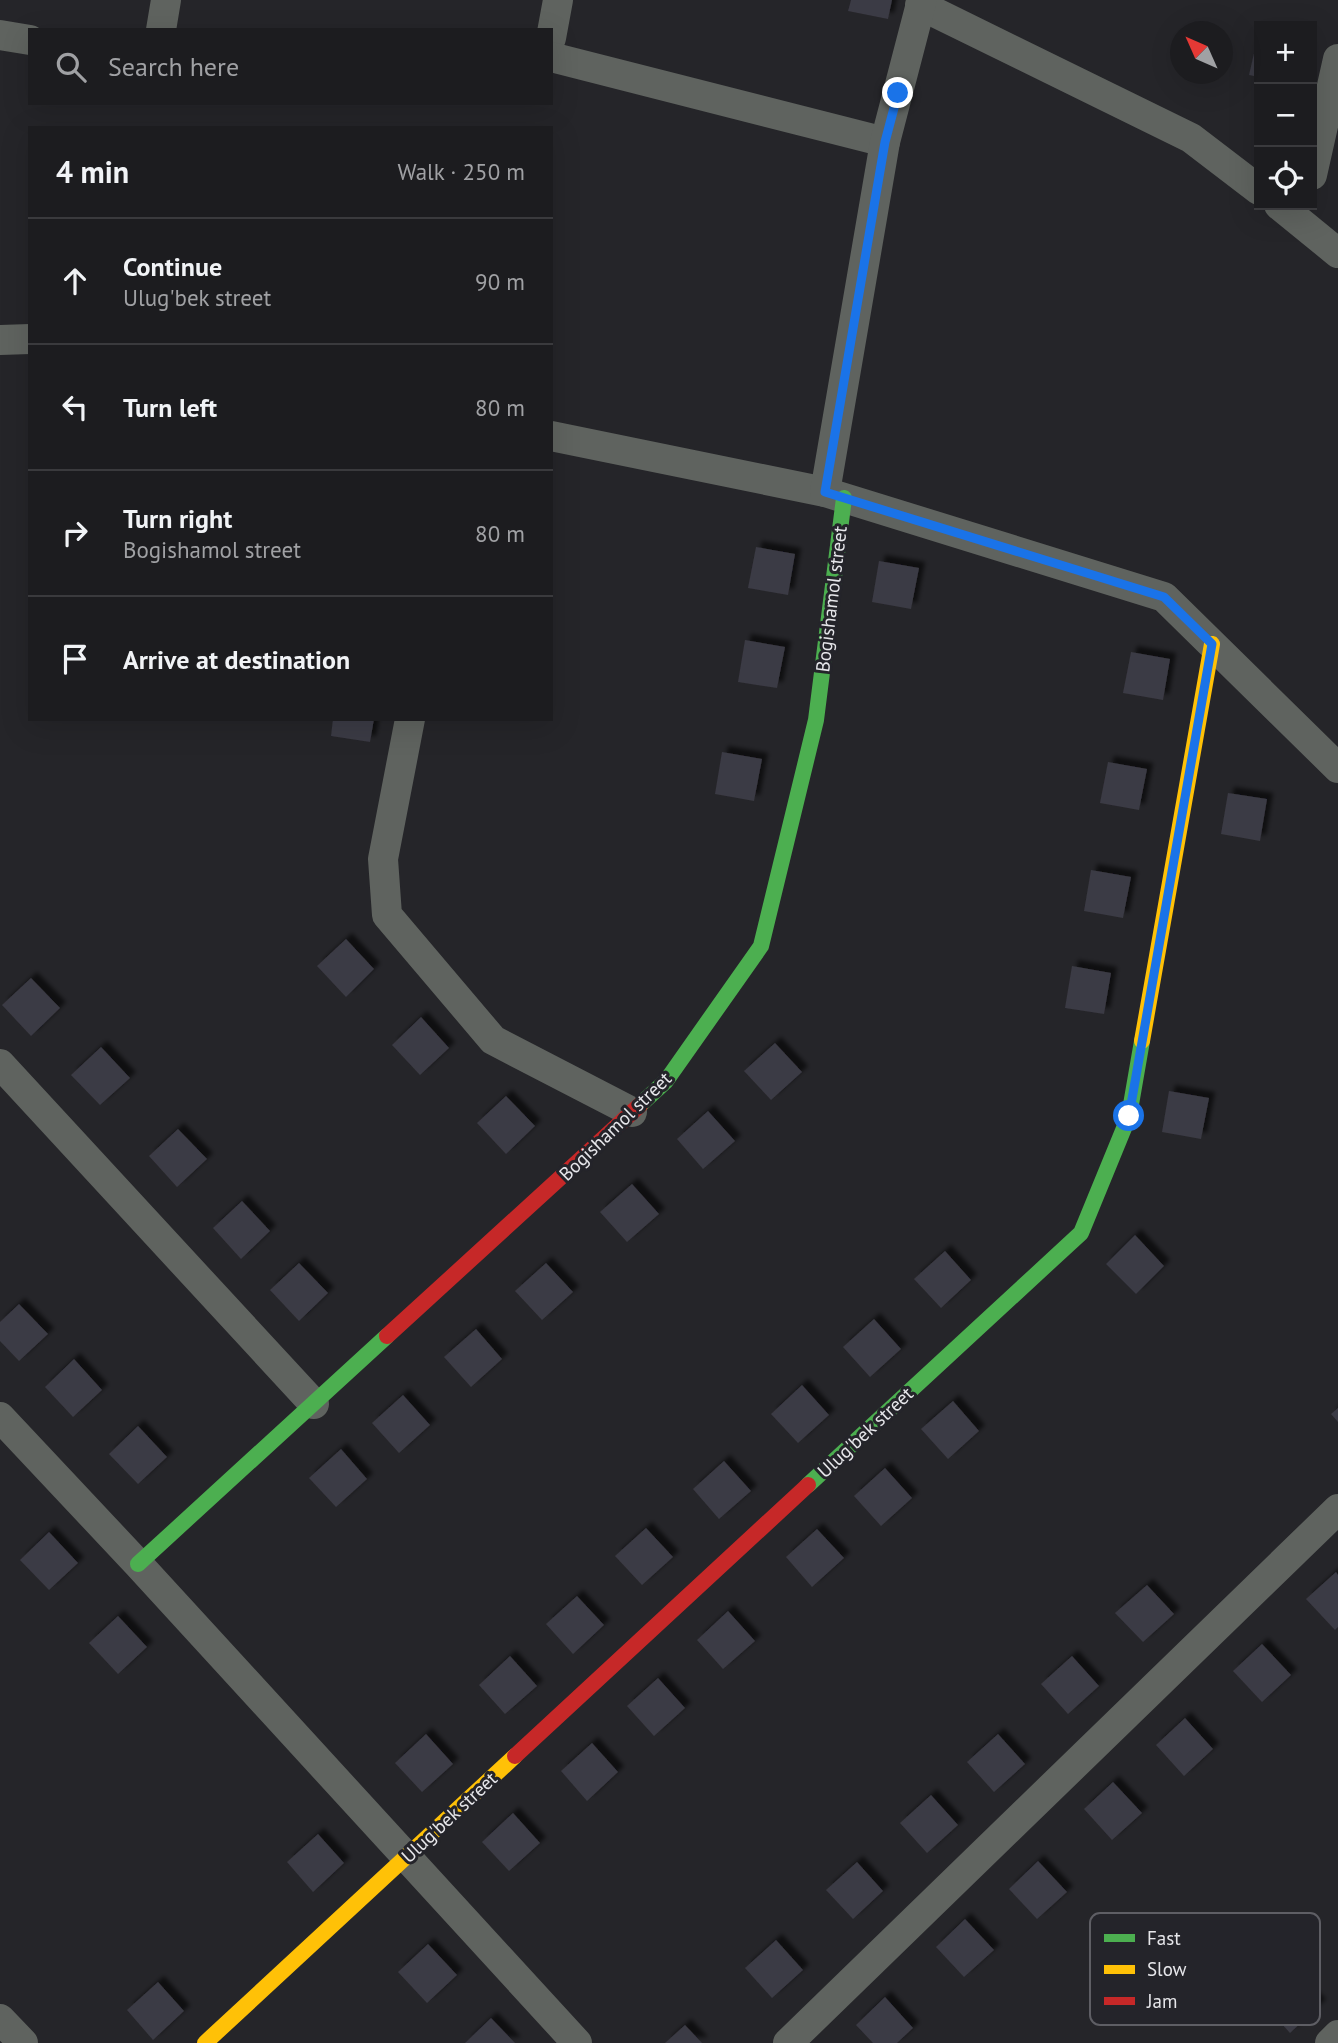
<!DOCTYPE html>
<html lang="en">
<head>
<meta charset="utf-8">
<style>
	body { margin:0; font-family:"PT Sans",sans-serif; background:#29292c; color:#f1f3f6 }
	.controls { position:absolute; right:21px; top:21px; display:grid; overflow:hidden; border-radius:0px; box-shadow:0 7px 28px #0002 }
	.controls button { width:63px; height:63px; display:grid; place-items:center; padding:0; border:0; border-bottom:2px solid #3a3a3d; background:#1c1c1f; color:#f1f3f6; font:35px sans-serif }
	.compass { position:absolute; left:1170px; top:21px; width:63px; height:63px; border-radius:50%; background:#1c1c1f; box-shadow:0 7px 28px #0002; rotate:315deg }
	.stop { position:absolute; width:21px; height:21px; margin:-16px; border:5px solid #1a73e8; border-radius:50%; background:#fff }
	.stop.end { background:#1a73e8; border-color:#fff; box-shadow:0 2px 7px #0008 }
	.list { margin:0; padding:0; list-style:none }
	h2 { display:flex; justify-content:space-between; align-items:center; height:91px; margin:0; padding:0 28px; font-size:30px }
	h2 small { font-size:23px; font-weight:400; color:#a0a1a4 }
	.list li { display:grid; grid-template-columns:46px 1fr auto; gap:21px; align-items:center; box-sizing:border-box; height:126px; padding:0 28px; border-top:2px solid #3a3a3d }
	.list b { display:block; font-size:26px; white-space:nowrap }
	.list p { margin:0; font-size:23px; white-space:nowrap; color:#a0a1a4 }
	.list em { font-size:23px; font-style:normal; color:#a0a1a4 }
	.icon { flex:none; width:38px; height:38px; fill:none; stroke:currentColor; stroke-width:2; stroke-linecap:round; stroke-linejoin:round }
	.map { position:relative; flex:none; width:1338px; height:2043px; overflow:hidden }
	.search { position:absolute; background:#1c1c1f; box-shadow:0 7px 28px #0002; left:28px; top:28px; width:525px; height:77px; display:flex; align-items:center; gap:18px; box-sizing:border-box; padding:0 24px; border-radius:0px; color:#a0a1a4; font-size:26px }
	.panel { position:absolute; background:#1c1c1f; box-shadow:0 7px 28px #0002; left:28px; top:126px; width:525px; height:595px; border-radius:0px }
	.map>svg:first-child { display:block }
	.building { fill:#3b3a44; filter:url(#shadow) }
	.lines { fill:none; stroke-linecap:round; stroke-linejoin:round }
	.street { stroke:#5f635f; stroke-width:30 }
	.fast { stroke:#4caf50; stroke-width:16 }
	.slow { stroke:#ffc107; stroke-width:16 }
	.jam { stroke:#c62828; stroke-width:16 }
	.route { stroke:#1a73e8; stroke-width:9 }
	.labels { text-anchor:middle; stroke-width:6; stroke-linejoin:round; paint-order:stroke }
	.street-label { font-size:19px; fill:#e6e6ea; stroke:#24242a }
	.key { fill:#24242a; stroke:#5e5e64; stroke-width:2 }
	.key-label { font-size:19px; fill:#e6e6ea }
</style>
</head>
<body>
<div class="map">
<svg width="1338" height="2043" viewBox="0 0 1338 2043">
	<defs>
		<filter id="shadow"><feDropShadow dx="6" dy="-6" stdDeviation="2" flood-color="#0009"/></filter>
	</defs>
	<rect width="100%" height="100%" fill="#252529"/>
	<g class="building">
		<polygon points="851,0 892,0 888,19 848,11"/>
		<polygon points="1258,36 1259,36 1259,77 1249,75"/>
		<polygon points="756,547 795,554 788,595 748,588"/>
		<polygon points="879,561 919,568 911,609 872,602"/>
		<polygon points="745,640 785,647 777,688 738,682"/>
		<polygon points="1131,652 1170,659 1163,700 1123,693"/>
		<polygon points="333,719 374,719 370,742 331,736"/>
		<polygon points="722,752 762,759 754,801 715,794"/>
		<polygon points="1108,762 1147,769 1139,810 1100,803"/>
		<polygon points="1228,793 1267,799 1260,841 1221,834"/>
		<polygon points="1091,870 1131,877 1123,918 1084,911"/>
		<polygon points="346,939 374,969 346,997 317,966"/>
		<polygon points="1072,966 1111,973 1104,1014 1065,1008"/>
		<polygon points="31,978 60,1008 31,1036 2,1005"/>
		<polygon points="421,1017 449,1048 420,1075 392,1045"/>
		<polygon points="775,1043 802,1072 771,1100 744,1071"/>
		<polygon points="101,1047 130,1078 100,1105 71,1075"/>
		<polygon points="1169,1091 1209,1098 1201,1139 1162,1132"/>
		<polygon points="506,1096 535,1126 506,1154 477,1123"/>
		<polygon points="708,1111 735,1141 703,1169 677,1139"/>
		<polygon points="178,1129 207,1159 177,1187 149,1156"/>
		<polygon points="632,1184 659,1214 627,1242 600,1212"/>
		<polygon points="242,1201 270,1231 241,1259 213,1228"/>
		<polygon points="1135,1235 1164,1266 1136,1294 1106,1264"/>
		<polygon points="945,1251 971,1280 941,1308 914,1279"/>
		<polygon points="299,1263 328,1293 299,1321 270,1290"/>
		<polygon points="546,1263 573,1292 542,1320 515,1291"/>
		<polygon points="19,1304 48,1334 19,1361 0,1341 0,1322"/>
		<polygon points="874,1319 901,1349 870,1377 843,1347"/>
		<polygon points="476,1329 502,1359 471,1387 444,1357"/>
		<polygon points="74,1359 102,1390 73,1417 45,1387"/>
		<polygon points="802,1385 829,1415 798,1443 771,1414"/>
		<polygon points="403,1395 430,1425 399,1453 372,1423"/>
		<polygon points="953,1401 979,1431 948,1459 921,1429"/>
		<polygon points="1338,1408 1338,1422 1331,1414"/>
		<polygon points="138,1426 167,1457 138,1484 109,1454"/>
		<polygon points="341,1449 367,1479 336,1507 309,1478"/>
		<polygon points="724,1461 751,1491 719,1519 693,1489"/>
		<polygon points="885,1468 912,1498 881,1526 854,1496"/>
		<polygon points="646,1528 673,1557 642,1585 615,1556"/>
		<polygon points="817,1529 844,1558 812,1587 786,1557"/>
		<polygon points="49,1532 78,1563 49,1590 20,1560"/>
		<polygon points="1336,1572 1338,1575 1338,1627 1335,1630 1306,1599"/>
		<polygon points="1147,1585 1174,1614 1143,1642 1115,1613"/>
		<polygon points="577,1596 604,1625 573,1654 546,1624"/>
		<polygon points="728,1611 755,1641 723,1669 697,1640"/>
		<polygon points="118,1616 147,1647 118,1674 89,1643"/>
		<polygon points="1262,1644 1291,1675 1262,1702 1233,1671"/>
		<polygon points="510,1656 537,1686 505,1714 479,1685"/>
		<polygon points="1072,1656 1099,1686 1068,1714 1041,1684"/>
		<polygon points="658,1678 685,1708 654,1736 627,1706"/>
		<polygon points="1185,1718 1213,1749 1184,1776 1156,1745"/>
		<polygon points="426,1734 453,1764 422,1792 395,1763"/>
		<polygon points="998,1734 1025,1764 994,1792 967,1762"/>
		<polygon points="592,1743 618,1772 587,1801 561,1771"/>
		<polygon points="1113,1782 1142,1813 1112,1840 1084,1809"/>
		<polygon points="931,1795 958,1825 927,1853 900,1823"/>
		<polygon points="513,1813 540,1843 509,1871 482,1842"/>
		<polygon points="318,1834 344,1863 313,1892 287,1862"/>
		<polygon points="1038,1861 1067,1892 1037,1919 1009,1889"/>
		<polygon points="857,1862 883,1891 853,1919 826,1890"/>
		<polygon points="965,1919 994,1950 964,1977 936,1947"/>
		<polygon points="776,1940 803,1970 772,1998 745,1968"/>
		<polygon points="428,1944 457,1975 427,2003 398,1972"/>
		<polygon points="1291,1974 1320,2005 1290,2033 1262,2002"/>
		<polygon points="158,1982 184,2011 153,2040 127,2010"/>
		<polygon points="885,1997 913,2028 897,2043 873,2043 856,2025"/>
		<polygon points="491,2018 515,2043 465,2043"/>
		<polygon points="685,2025 702,2043 665,2043"/>
	</g>
	<g class="lines">
		<g class="street">
			<polyline points="920,5 1191,138 1259,190"/>
			<polyline points="161,30 166,0"/>
			<polyline points="0,35 30,40"/>
			<polyline points="551,38 558,0"/>
			<polyline points="551,57 885,142"/>
			<polyline points="1312,175 1338,59"/>
			<polyline points="1279,205 1338,253"/>
			<polyline points="0,340 30,339"/>
			<polyline points="551,436 825,492 1164,597 1338,768"/>
			<polyline points="825,492 885,142 922,0"/>
			<polyline points="410,719 383,859 387,915 493,1040 632,1112"/>
			<polyline points="0,1064 314,1404"/>
			<polyline points="0,1417 138,1564 577,2043"/>
			<polyline points="0,2019 23,2043"/>
			<polyline points="788,2043 1338,1509"/>
			<polyline points="1330,2043 1338,2035"/>
		</g>
		<g class="fast">
			<polyline points="641,1104 666,1081 761,946 816,720 844,498"/>
			<polyline points="808,1485 1081,1233 1129,1116 1142,1041"/>
			<polyline points="138,1564 387,1336"/>
		</g>
		<g class="slow">
			<polyline points="1142,1041 1212,644"/>
			<polyline points="205,2043 515,1756"/>
		</g>
		<g class="jam">
			<polyline points="387,1336 641,1104"/>
			<polyline points="515,1756 808,1485"/>
		</g>
	</g>
	<g class="lines">
		<polyline class="route" points="898,93 885,142 825,492 1164,597 1212,644 1129,1116"/>
	</g>
	<g class="labels">
		<g class="street-label">
			<text transform="translate(831 599) rotate(-83)" y="7">Bogishamol street</text>
			<text transform="translate(615 1126) rotate(-44)" y="7">Bogishamol street</text>
			<text transform="translate(865 1432) rotate(-43)" y="7">Ulug'bek street</text>
			<text transform="translate(449 1817) rotate(-43)" y="7">Ulug'bek street</text>
		</g>
	</g>
	<rect x="1090" y="1913" width="230" height="112" rx="10" class="key"/>
	<rect x="1104" y="1934" width="31" height="8" fill="#4caf50"/>
	<rect x="1104" y="1965" width="31" height="9" fill="#ffc107"/>
	<rect x="1104" y="1997" width="31" height="8" fill="#c62828"/>
	<g class="key-label">
		<text x="1147" y="1945">Fast</text>
		<text x="1147" y="1976">Slow</text>
		<text x="1147" y="2008">Jam</text>
	</g>
</svg>
<div class="controls">
<button>+</button>
<button>−</button>
<button><svg class="icon" aria-label="locate" viewBox="0 0 24 24"><circle cx="12" cy="12" r="6"/><path d="M12 2v4M12 18v4M2 12h4M18 12h4"/></svg></button>
</div>
<svg class="compass" viewBox="-18 -18 36 36"><path d="M0-13l5 13h-10z" fill="#e53935"/><path d="M0 13l5-13h-10z" fill="#a0a1a4"/></svg>
<div class="stop" style="left:1129px;top:1116px"></div>
<div class="stop end" style="left:898px;top:93px"></div>
<div class="search"><svg class="icon" aria-label="search" viewBox="0 0 24 24"><circle cx="10" cy="10" r="6"/><path d="M15 15l6 6"/></svg>Search here</div>
<section class="panel">
<h2>4 min<small>Walk · 250 m</small></h2>
<ul class="list">
<li><svg class="icon" aria-label="ahead" viewBox="0 0 24 24"><path d="M12 20V5M6 11l6-6 6 6"/></svg><div><b>Continue</b><p>Ulug'bek street</p></div><em>90 m</em></li>
<li><svg class="icon" aria-label="left" viewBox="0 0 24 24"><path d="M17 20v-9H6M10 6l-5 5 5 5"/></svg><div><b>Turn left</b></div><em>80 m</em></li>
<li><svg class="icon" aria-label="right" viewBox="0 0 24 24"><path d="M7 20v-9h11M14 6l5 5-5 5"/></svg><div><b>Turn right</b><p>Bogishamol street</p></div><em>80 m</em></li>
<li><svg class="icon" aria-label="arrive" viewBox="0 0 24 24"><path d="M6 21V4h12l-3 4 3 4H6"/></svg><div><b>Arrive at destination</b></div></li>
</ul>
</section>
</div>
</body>
</html>
